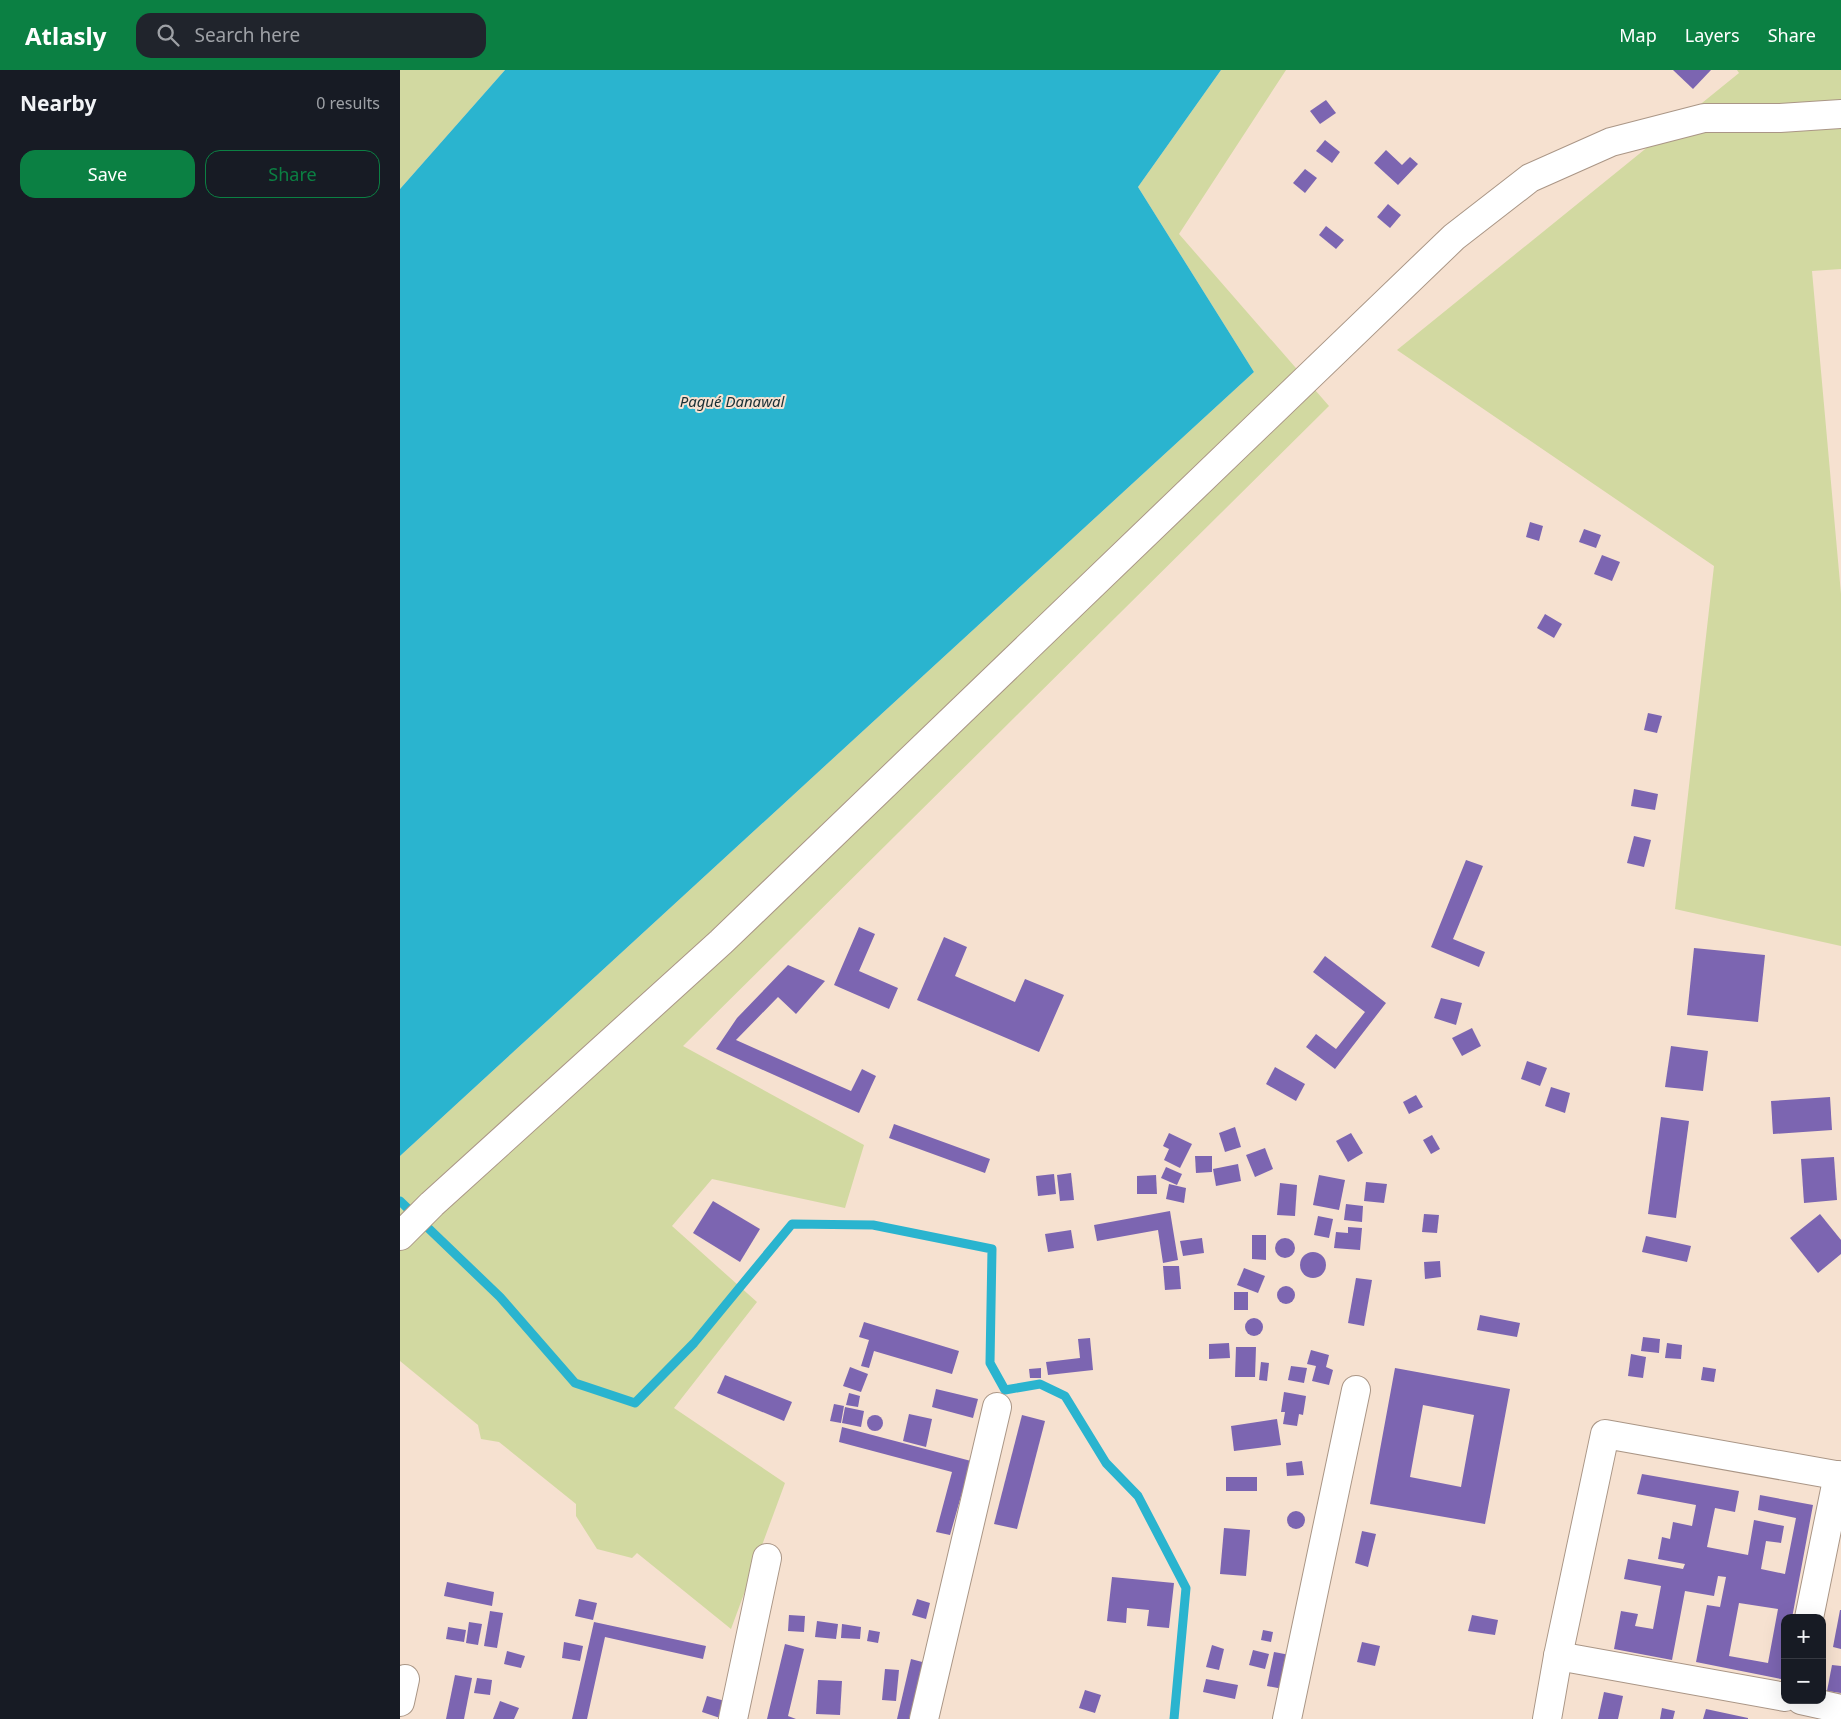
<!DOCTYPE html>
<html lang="en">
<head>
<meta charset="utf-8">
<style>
	body { margin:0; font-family:"Noto Sans",sans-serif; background:#20242c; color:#f1f3f6 }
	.controls { position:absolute; right:15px; bottom:15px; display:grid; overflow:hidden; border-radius:10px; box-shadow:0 5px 20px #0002 }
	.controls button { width:45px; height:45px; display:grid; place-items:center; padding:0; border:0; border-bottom:1px solid #363941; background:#171b24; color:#f1f3f6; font:25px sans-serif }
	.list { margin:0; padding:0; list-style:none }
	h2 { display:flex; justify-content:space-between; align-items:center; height:65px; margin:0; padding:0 20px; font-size:21px }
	h2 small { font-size:16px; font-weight:400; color:#9ea1a6 }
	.actions { display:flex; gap:10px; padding:15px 20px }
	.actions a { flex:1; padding:11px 0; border:1px solid #0b8043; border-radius:15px; text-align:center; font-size:18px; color:#0b8043 }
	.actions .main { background:#0b8043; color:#fff }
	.icon { flex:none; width:28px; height:28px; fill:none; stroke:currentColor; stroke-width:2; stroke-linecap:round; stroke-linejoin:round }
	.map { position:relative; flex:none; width:1441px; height:1649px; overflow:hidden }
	header { display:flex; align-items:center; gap:30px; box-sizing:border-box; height:70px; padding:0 25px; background:#0b8043; color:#fff }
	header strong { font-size:24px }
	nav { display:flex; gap:28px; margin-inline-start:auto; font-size:18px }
	.search { width:350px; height:45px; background:#20242c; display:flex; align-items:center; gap:12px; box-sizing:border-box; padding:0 18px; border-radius:15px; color:#9ea1a6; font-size:19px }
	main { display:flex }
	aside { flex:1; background:#171b24 }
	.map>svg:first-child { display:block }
	.green { fill:#d2d9a1 }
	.water { fill:#2ab4cf }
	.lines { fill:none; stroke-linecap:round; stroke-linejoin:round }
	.stream { stroke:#2ab4cf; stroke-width:9 }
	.building { fill:#7c65b1; fill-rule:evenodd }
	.street-casing { stroke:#aa9686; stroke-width:30 }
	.secondary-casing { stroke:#aa9686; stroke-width:30 }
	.street { stroke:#fff; stroke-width:28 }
	.secondary { stroke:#fff; stroke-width:28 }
	.labels { text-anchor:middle; stroke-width:4; stroke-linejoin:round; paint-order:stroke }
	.water-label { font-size:15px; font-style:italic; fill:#1a3035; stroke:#f6e1d0 }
</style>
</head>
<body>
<header>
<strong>Atlasly</strong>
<div class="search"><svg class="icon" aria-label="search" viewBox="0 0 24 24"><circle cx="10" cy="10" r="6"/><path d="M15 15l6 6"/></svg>Search here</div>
<nav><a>Map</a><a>Layers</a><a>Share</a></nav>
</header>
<main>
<aside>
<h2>Nearby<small>0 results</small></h2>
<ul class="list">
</ul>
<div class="actions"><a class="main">Save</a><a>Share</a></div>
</aside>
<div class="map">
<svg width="1441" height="1649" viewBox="0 0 1441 1649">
	<rect width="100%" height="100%" fill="#f6e1d0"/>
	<g class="green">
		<polygon points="0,0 105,0 0,119"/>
		<polygon points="821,0 886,0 779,164 929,336 283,976 464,1075 445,1138 312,1109 272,1156 357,1232 274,1338 385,1413 331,1559 237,1483 232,1488 197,1479 176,1446 176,1434 99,1372 81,1369 78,1355 0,1291 0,1086 854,302 738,117"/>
		<polygon points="1337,0 1441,0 1441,199 1412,201 1441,524 1441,876 1275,839 1314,496 997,280 1339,3"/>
	</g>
	<polygon class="water" points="105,0 821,0 738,117 854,302 0,1086 0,119"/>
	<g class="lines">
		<polyline class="stream" points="0,1131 100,1227 175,1313 235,1333 294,1273 392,1154 473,1155 592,1179 590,1293 605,1320 640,1314 665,1326 706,1393 738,1426 786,1518 774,1649"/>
	</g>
	<g class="building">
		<polygon points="1273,0 1311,0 1293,19"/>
		<polygon points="926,30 936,43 920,54 910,41"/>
		<polygon points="925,70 940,82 932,93 916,81"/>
		<polygon points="986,80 1002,95 1010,87 1018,94 998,115 974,93"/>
		<polygon points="905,99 917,108 905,123 893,113"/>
		<polygon points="988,134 1001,145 990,158 977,147"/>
		<polygon points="926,156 944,170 936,179 919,165"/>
		<polygon points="1130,452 1143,456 1139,471 1126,467"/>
		<polygon points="1184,459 1201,465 1196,478 1179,472"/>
		<polygon points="1202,485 1220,492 1212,511 1194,504"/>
		<polygon points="1145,544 1162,554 1154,568 1137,558"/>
		<polygon points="1248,643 1262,646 1257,663 1244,660"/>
		<polygon points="1234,719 1258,724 1255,740 1231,736"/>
		<polygon points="1234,766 1251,770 1244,797 1227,793"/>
		<polygon points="1066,790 1083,796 1053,869 1085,882 1079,897 1031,877"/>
		<polygon points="459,857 475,864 459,901 498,918 489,939 434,915"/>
		<polygon points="544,867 567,877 555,906 615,932 625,909 664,925 639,982 517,930"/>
		<polygon points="1294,878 1365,885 1358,952 1287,945"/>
		<polygon points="925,886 986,933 935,999 906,977 916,964 936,979 965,942 913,902"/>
		<polygon points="388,895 425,911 396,944 378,927 336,970 451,1021 462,999 476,1006 459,1043 316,979 337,948"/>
		<polygon points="1041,928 1062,933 1056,955 1034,948"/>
		<polygon points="1072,958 1081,976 1062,986 1052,968"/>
		<polygon points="1271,976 1308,981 1303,1021 1265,1017"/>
		<polygon points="1127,991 1147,998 1140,1016 1121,1009"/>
		<polygon points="875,997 905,1014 896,1031 866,1014"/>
		<polygon points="1151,1017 1170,1023 1165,1043 1145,1036"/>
		<polygon points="1016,1025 1023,1037 1009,1044 1003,1032"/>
		<polygon points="1430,1027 1432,1060 1373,1064 1371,1031"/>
		<polygon points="1261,1047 1289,1051 1276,1148 1248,1144"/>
		<polygon points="494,1054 590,1089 585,1103 489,1068"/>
		<polygon points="835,1057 841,1077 825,1082 819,1063"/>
		<polygon points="769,1063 792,1074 780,1098 764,1090 769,1079 763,1076"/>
		<polygon points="951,1063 963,1083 948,1092 936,1071"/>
		<polygon points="1032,1065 1040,1079 1031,1084 1023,1070"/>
		<polygon points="865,1078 873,1099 855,1107 846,1085"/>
		<polygon points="795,1086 812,1086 812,1102 796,1103"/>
		<polygon points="1434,1087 1437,1130 1404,1133 1401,1089"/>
		<polygon points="838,1094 841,1111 816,1116 813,1099"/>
		<polygon points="766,1097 782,1104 777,1115 761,1108"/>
		<polygon points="671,1103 674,1130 660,1131 657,1105"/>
		<polygon points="654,1104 656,1124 638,1126 636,1106"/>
		<polygon points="756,1105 757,1124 737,1124 737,1106"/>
		<polygon points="919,1105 945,1110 939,1140 913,1135"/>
		<polygon points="966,1112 987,1114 984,1133 964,1131"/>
		<polygon points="880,1113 897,1115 895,1146 877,1145"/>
		<polygon points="769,1114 786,1118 784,1133 766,1129"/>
		<polygon points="313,1131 360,1159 340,1192 293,1163"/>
		<polygon points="946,1134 963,1136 962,1152 944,1150"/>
		<polygon points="770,1141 778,1190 763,1193 758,1160 697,1171 694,1155"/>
		<polygon points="1024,1144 1039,1145 1037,1163 1022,1162"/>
		<polygon points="1420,1144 1441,1170 1441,1184 1418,1203 1390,1168"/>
		<polygon points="918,1146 933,1149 929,1168 914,1165"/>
		<polygon points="948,1157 962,1158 960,1180 934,1178 936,1162 948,1163"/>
		<polygon points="671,1160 674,1178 648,1182 645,1164"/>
		<polygon points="852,1165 866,1165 866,1190 852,1189"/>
		<polygon points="1246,1166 1291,1176 1287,1192 1242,1182"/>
		<circle cx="885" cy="1178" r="10"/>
		<polygon points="802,1168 804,1183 783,1186 780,1171"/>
		<circle cx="913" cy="1195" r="13"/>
		<polygon points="1040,1191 1041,1207 1025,1209 1024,1192"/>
		<polygon points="763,1196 779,1196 781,1219 765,1220"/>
		<polygon points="844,1198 865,1206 858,1223 837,1215"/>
		<polygon points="956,1208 972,1210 964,1256 948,1253"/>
		<circle cx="886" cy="1225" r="9"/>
		<rect x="834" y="1222" width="14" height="18"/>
		<polygon points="1080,1245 1120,1253 1117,1267 1077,1260"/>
		<circle cx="854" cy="1257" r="9"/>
		<polygon points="464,1252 559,1281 552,1304 474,1281 469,1298 461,1296 469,1270 459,1267"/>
		<polygon points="1243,1267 1260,1269 1259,1283 1241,1281"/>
		<polygon points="690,1268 693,1300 648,1305 646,1292 680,1288 678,1269"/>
		<polygon points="829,1273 830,1288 809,1289 809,1274"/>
		<polygon points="1267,1273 1282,1275 1281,1289 1265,1288"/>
		<polygon points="836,1277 856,1277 855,1307 835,1307"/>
		<polygon points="911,1280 929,1285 926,1297 933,1300 929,1315 912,1311 916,1296 907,1294"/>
		<polygon points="1231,1284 1246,1287 1243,1308 1228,1306"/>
		<polygon points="861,1292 869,1293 867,1311 859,1310"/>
		<polygon points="891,1296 907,1298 904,1313 888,1310"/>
		<polygon points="450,1297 468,1304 461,1322 443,1316"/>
		<polygon points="1303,1297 1316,1299 1314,1312 1301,1310"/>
		<polygon points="641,1298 641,1308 630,1308 629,1299"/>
		<path d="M995,1298L1110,1319L1085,1454L970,1434ZM1023,1335L1074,1345L1061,1417L1010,1407Z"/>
		<polygon points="325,1305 392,1332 384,1351 317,1323"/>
		<polygon points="536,1319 578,1329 573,1348 532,1337"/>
		<polygon points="884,1322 906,1326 903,1345 899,1344 897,1356 883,1354 885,1342 881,1342"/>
		<polygon points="449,1323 460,1326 458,1337 446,1335"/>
		<polygon points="434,1334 444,1336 441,1353 430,1351"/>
		<polygon points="445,1337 464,1341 461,1357 442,1353"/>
		<polygon points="509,1344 532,1349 526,1377 503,1371"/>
		<polygon points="622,1345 645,1351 617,1459 594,1454"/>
		<circle cx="475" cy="1353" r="8"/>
		<polygon points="877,1349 881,1375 834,1381 831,1356"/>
		<polygon points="442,1357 571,1391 550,1465 536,1462 552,1402 439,1372"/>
		<polygon points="902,1391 904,1405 887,1406 886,1393"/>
		<path d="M1242,1404L1339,1421L1335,1442L1315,1438L1307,1477L1348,1485L1354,1450L1384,1456L1381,1473L1366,1471L1361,1499L1385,1504L1396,1448L1358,1440L1360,1425L1413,1435L1392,1548H1385V1588L1381,1609L1296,1592L1307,1535L1320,1537L1326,1507L1318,1506L1314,1526L1285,1521L1272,1590L1214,1579L1221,1541L1238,1544L1235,1556L1253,1559L1261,1516L1224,1509L1228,1489L1283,1499L1285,1494L1258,1489L1262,1467L1270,1469L1273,1452L1292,1456L1296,1435L1237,1424ZM1339,1533L1378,1539L1368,1593L1329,1586Z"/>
		<rect x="826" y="1407" width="31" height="14"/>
		<circle cx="896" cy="1450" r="9"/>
		<polygon points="824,1458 850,1460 846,1506 820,1504"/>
		<polygon points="962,1461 976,1464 968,1497 955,1493"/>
		<polygon points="712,1507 774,1513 769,1558 747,1556 749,1540 727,1538 726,1553 707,1551"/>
		<polygon points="47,1512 94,1522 92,1536 44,1526"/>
		<polygon points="179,1529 197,1533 193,1550 175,1546"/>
		<polygon points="517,1529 530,1533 526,1549 512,1545"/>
		<polygon points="1440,1540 1441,1540 1441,1579 1433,1577"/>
		<polygon points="90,1541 103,1543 97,1578 84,1576"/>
		<polygon points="389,1545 405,1546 404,1562 388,1561"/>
		<polygon points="1072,1545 1098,1550 1095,1565 1068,1561"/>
		<polygon points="417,1551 438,1554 436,1569 415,1567"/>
		<polygon points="69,1552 82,1554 78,1575 66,1573"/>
		<polygon points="194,1552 306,1576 303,1589 205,1567 187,1649 172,1649"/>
		<polygon points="442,1554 461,1557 460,1569 441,1568"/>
		<polygon points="48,1557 66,1560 64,1572 46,1569"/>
		<polygon points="469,1560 480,1562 478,1573 467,1571"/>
		<polygon points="863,1560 873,1562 871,1572 861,1570"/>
		<polygon points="164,1572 183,1576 180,1591 162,1588"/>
		<polygon points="962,1572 980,1576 975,1596 957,1592"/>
		<polygon points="385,1574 404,1579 388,1646 396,1649 367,1649"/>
		<polygon points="812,1575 824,1579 819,1600 806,1597"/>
		<polygon points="853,1580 869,1584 865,1599 849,1595"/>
		<polygon points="107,1581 125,1586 121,1598 104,1594"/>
		<polygon points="874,1582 890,1585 883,1619 867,1616"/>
		<polygon points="511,1589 526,1593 513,1649 497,1649"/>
		<polygon points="1432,1595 1441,1596 1441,1623 1427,1621"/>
		<polygon points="485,1599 499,1600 496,1631 482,1630"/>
		<polygon points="55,1605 72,1608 64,1649 46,1649"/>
		<polygon points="77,1608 92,1610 90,1625 74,1623"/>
		<polygon points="806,1609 838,1615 835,1629 803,1622"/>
		<polygon points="418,1610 442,1611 440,1645 416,1644"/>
		<polygon points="685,1620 701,1625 695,1643 679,1638"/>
		<polygon points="1204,1622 1223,1626 1218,1649 1198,1649"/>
		<polygon points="307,1626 325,1631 320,1648 302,1642"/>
		<polygon points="100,1631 119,1638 114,1649 93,1649"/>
		<polygon points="1262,1638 1275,1641 1273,1649 1260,1649"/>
		<polygon points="1306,1639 1348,1648 1348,1649 1303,1649"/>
	</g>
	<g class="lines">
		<defs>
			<g id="street">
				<polyline points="1409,1548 1438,1405"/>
				<polyline points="1158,1586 1385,1627"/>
				<polyline points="1401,1630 1441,1639"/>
				<polyline points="0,1632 5,1609"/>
				<polyline points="333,1649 367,1488"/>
				<polyline points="524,1649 597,1337"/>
				<polyline points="887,1649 956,1320"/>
			</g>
			<g id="secondary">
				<polyline points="0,1166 32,1134 321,872 1054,167 1130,108 1211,72 1304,48 1380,48 1441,44"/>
				<polyline points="1147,1649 1158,1586 1205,1364 1441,1406"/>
			</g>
		</defs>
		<use href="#street" class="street-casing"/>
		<use href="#secondary" class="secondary-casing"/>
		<use href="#street" class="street"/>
		<use href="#secondary" class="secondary"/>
	</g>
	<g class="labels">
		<g class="water-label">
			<text x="332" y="337">Pagué Danawal</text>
		</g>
	</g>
</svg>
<div class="controls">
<button>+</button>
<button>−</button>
</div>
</div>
</main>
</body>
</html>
